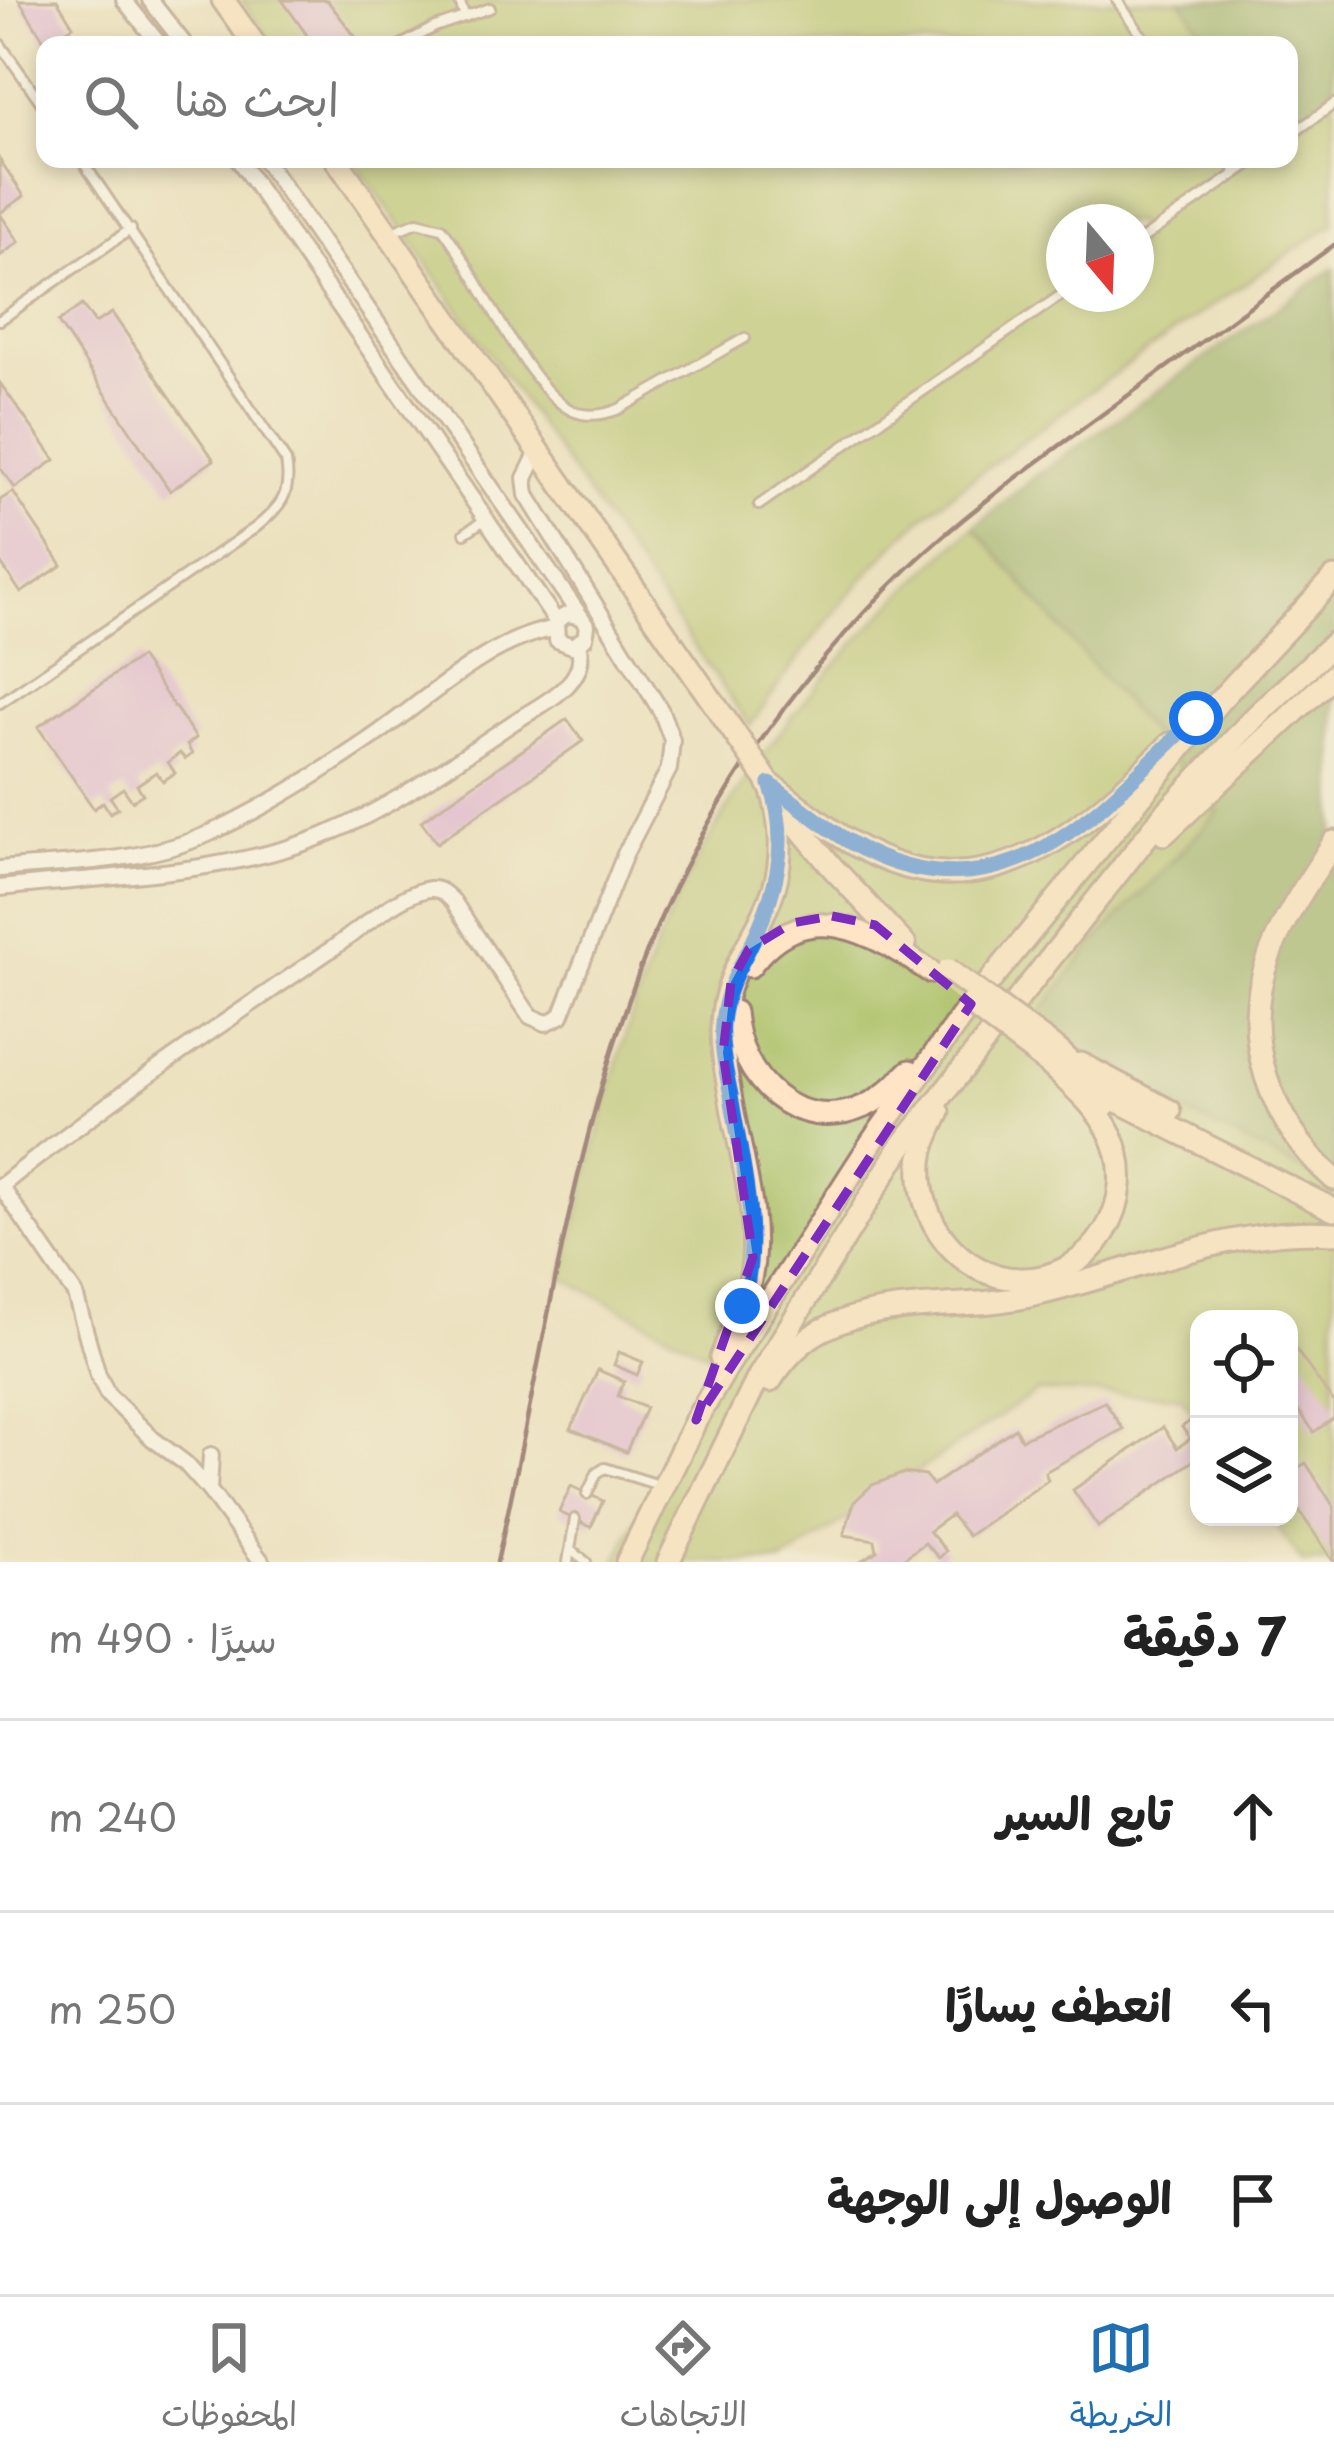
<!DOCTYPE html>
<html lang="ar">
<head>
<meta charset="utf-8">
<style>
	body { margin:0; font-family:"Playpen Sans","Playpen Sans Arabic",sans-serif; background:#f2f2f2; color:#222; direction:rtl }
	.controls { position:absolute; right:36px; bottom:36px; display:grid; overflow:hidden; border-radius:24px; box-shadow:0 6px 18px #0003 }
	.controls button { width:108px; height:108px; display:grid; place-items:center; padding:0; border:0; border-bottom:3px solid #e0e0e0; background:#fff; color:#222; font:60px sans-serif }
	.compass { position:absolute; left:1046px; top:204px; width:108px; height:108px; border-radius:50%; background:#fff; box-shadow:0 6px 18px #0003; rotate:161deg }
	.stop { position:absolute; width:36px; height:36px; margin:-27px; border:9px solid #1a73e8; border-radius:50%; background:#fff }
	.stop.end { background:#1a73e8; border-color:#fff; box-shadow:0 3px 12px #0008 }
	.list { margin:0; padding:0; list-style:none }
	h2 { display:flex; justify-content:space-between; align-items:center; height:156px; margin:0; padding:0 48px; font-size:51px }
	h2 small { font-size:39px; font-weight:400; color:#767676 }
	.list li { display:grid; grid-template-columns:78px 1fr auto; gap:36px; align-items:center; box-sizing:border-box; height:192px; padding:0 48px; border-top:3px solid #e0e0e0 }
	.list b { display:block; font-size:45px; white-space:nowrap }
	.list em { font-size:39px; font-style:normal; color:#767676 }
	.icon { flex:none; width:66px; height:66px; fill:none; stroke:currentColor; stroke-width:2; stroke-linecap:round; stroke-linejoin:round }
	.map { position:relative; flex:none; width:1334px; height:1562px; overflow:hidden; direction:ltr }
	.search { position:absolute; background:#fff; box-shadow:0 6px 18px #0003; left:36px; right:36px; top:36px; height:132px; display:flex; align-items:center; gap:30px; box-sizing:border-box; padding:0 42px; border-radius:24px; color:#767676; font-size:45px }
	.sheet { height:732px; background:#fff }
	nav { display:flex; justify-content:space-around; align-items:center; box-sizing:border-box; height:168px; border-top:3px solid #e0e0e0; background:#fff; font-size:33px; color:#767676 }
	nav a { display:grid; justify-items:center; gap:6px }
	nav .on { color:#1f6fb2 }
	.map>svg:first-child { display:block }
	.green { fill:#aabf64; stroke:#7a6f48; stroke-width:3; fill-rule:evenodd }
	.forest { fill:#87a65a; stroke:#686242; stroke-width:3 }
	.building { fill:#dba3e4 }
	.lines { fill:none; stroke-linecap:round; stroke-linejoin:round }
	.lane-casing { stroke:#9b8075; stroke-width:14 }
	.street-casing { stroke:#9b8075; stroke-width:20 }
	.secondary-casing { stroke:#9b8075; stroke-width:27 }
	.lane { stroke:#fff; stroke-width:8 }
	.street { stroke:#fff; stroke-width:14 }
	.secondary { stroke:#ffe4c6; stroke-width:21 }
	.rail { stroke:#4a1f2b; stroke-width:4.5 }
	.secondary-bridge-casing { stroke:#9b8075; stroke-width:27; stroke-linecap:butt }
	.secondary-bridge { stroke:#ffe4c6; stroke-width:21 }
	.route { stroke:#1a73e8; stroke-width:15 }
	.marked { fill:none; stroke:#7b2cbf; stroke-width:9; stroke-dasharray:24 15; stroke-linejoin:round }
</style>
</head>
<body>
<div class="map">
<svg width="1334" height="1562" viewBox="0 0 1334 1562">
	<rect width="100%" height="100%" fill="#f7f3e8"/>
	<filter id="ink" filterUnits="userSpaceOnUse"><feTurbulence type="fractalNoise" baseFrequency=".00833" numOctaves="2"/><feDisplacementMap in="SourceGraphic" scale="24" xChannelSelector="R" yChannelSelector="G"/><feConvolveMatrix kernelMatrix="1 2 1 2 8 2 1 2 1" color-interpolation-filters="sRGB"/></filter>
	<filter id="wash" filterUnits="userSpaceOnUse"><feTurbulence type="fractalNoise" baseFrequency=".004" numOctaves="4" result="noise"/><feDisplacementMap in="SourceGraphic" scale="48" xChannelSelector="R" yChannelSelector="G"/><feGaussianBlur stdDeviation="2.7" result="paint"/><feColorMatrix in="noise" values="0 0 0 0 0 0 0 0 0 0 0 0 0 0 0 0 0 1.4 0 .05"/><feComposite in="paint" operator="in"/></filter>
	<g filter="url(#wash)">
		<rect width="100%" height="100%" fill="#ece1bf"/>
		<g class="green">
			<polygon points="241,0 1181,0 1213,45 273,45"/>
			<path d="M1334,96V224C1232,291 1132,359 1034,433C986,469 934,503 892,547C839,603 793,663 750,726L353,159H1289V127ZM1064,222H1136V294H1064Z"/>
			<path d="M974,527L1218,812L1091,947L1121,1080L1334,1186V1562H1302L1270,1517H1289V1319H1199V1419L1181,1396L1037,1391L783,1562H616L714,1357L563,1278C588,1177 609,1076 644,979C706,801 835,650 974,527Z"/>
		</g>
		<g class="forest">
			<polygon points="1181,0 1334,0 1334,96 1289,127 1289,45 1213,45"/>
			<polygon points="1334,268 1334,1186 1121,1080 1032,1024 1091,947 1218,812 974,527 1037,475"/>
		</g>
		<g id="blocks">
			<g class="building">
				<polygon points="19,0 57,0 73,26 64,32 73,45 47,45"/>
				<polygon points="282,0 327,0 358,40 351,45 314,45"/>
				<polygon points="0,160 24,196 0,213"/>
				<polygon points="0,214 19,242 0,256"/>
				<polygon points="82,305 95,323 112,313 214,460 170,491 58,322"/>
				<polygon points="0,383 55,460 15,488 0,468"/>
				<polygon points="13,492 62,565 21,593 0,562 0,500"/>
				<polygon points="140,657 196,738 187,745 192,754 185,759 180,753 168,762 175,773 163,781 156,772 137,785 143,794 132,801 123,788 110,797 118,808 110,813 103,802 94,809 38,727"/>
				<polygon points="567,719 583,741 437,843 421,821"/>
				<polygon points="1289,1340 1334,1403 1334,1418 1314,1432 1289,1397"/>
				<polygon points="619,1352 643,1362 637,1375 614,1365"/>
				<polygon points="598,1370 624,1381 618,1396 646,1408 626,1452 571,1429"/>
				<polygon points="1105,1402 1123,1429 1045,1472 1048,1480 968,1536 951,1515 929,1531 946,1551 939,1558 925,1543 899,1562 859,1562 877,1551 875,1540 844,1535 854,1502 872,1485 904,1473 925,1476 933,1485 1015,1428 1021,1439"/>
				<polygon points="1195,1417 1199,1423 1199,1457 1098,1527 1073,1490 1163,1427 1177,1448 1190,1439 1182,1427"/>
				<polygon points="1306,1463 1334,1507 1334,1562 1289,1496 1289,1473"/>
				<polygon points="571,1486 603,1501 591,1527 559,1512"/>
			</g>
		</g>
	</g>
	<g filter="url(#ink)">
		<use href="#blocks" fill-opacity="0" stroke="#9b8075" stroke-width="3"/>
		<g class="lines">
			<defs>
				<g id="lane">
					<polyline points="459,0 465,17"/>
					<polyline points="1117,0 1148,45"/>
					<polyline points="0,44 45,108"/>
					<polyline points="401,45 435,27 490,8"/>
					<polyline points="1289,136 1334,104"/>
					<polyline points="1228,159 1237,173"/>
					<path d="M390,233L417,222L442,228C477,270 527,391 573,411C589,418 604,415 619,409L745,338"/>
					<polyline points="1136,243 1257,159"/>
					<polyline points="0,320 131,229"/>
					<polyline points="759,505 1064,293"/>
					<polyline points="465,533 486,519"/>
					<path d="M0,703L255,528C281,507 292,494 286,461L81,159"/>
					<polyline points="587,1494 597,1473 605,1468 662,1486"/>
					<polyline points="571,1550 586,1562"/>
					<polyline points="568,1562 575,1519"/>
				</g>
				<g id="street">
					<polyline points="124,0 160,45"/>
					<polyline points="150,0 185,45"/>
					<polyline points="238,159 556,621 557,640 572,646 585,638 587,626 581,617 568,614 556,621"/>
					<polyline points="264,159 581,617"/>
					<path d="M0,869C69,862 144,863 208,834C263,809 317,775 367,741C421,705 489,638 554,629"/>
					<path d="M0,888C101,876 232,874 325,835C393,807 454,762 514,722C540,705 592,682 578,645"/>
					<polyline points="0,1185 75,1294 98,1375 108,1395 153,1439 185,1463 209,1490"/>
					<path d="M1,1186C108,1100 223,1023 336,946C359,930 402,892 430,889C440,888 446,894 453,901L530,1016L546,1023L561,1016L625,854L669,769L672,740L661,711L527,495L525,478L539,450"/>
					<polyline points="211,1455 209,1490 262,1562"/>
				</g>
				<g id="secondary">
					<polyline points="223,0 255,45"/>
					<polyline points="336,159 722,715"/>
					<path d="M770,784C801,807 835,836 870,853C992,914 1089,825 1170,744"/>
					<polyline points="775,798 832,867 905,945"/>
					<polyline points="1164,834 1334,675"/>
					<path d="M1334,842C1311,878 1286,913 1270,954C1237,1037 1271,1123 1334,1179"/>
					<path d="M750,966C805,893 870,931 931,972"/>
					<path d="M734,1012C739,1078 796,1137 865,1106C883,1098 896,1084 910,1071"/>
					<polyline points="1060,1052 1086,1077 1105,1105"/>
					<polyline points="1081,1064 1170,1111"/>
					<polyline points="1098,1091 1334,1210"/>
					<path d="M939,1112C931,1129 922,1145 921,1164C917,1221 960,1277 1019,1279C1093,1281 1142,1200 1111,1135C1097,1106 1073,1087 1050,1065"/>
					<path d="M721,1358C731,1333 744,1307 750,1280C762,1225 742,1161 732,1107C727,1074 718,1040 724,1006C738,936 789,909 779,824C776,805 774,789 762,773"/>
					<path d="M770,1381C783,1361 801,1341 822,1330C885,1297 963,1311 1030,1296C1131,1274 1229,1225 1334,1233"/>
					<polyline points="627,1562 696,1420 728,1365 873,1140 964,1013 1220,700 1334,578"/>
					<polyline points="668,1562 759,1376 901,1147 1163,816 1256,716 1334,643"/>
				</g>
			</defs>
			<use href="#lane" class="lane-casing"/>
			<use href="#street" class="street-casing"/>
			<use href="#secondary" class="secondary-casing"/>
			<use href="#lane" class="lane"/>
			<use href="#street" class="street"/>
			<use href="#secondary" class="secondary"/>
			<path class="rail" d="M497,1562C542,1366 568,1161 639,972C695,820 792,680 908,568C966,512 1035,464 1100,416C1178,359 1256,302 1334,245"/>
			<defs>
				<g id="secondary-bridge">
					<polyline points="722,715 762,773"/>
					<polyline points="948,970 1060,1052"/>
					<polyline points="970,1004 1050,1065"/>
				</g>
			</defs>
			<use href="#secondary-bridge" class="secondary-bridge-casing"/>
			<use href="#secondary-bridge" class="secondary-bridge"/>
		</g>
	</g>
	<g class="lines" filter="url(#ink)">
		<path class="route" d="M742,1306C763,1236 742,1165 731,1095C726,1071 720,1046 722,1022C725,995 735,975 747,953C775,898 792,844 770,784C801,807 841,841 876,856C1017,916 1105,803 1196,718"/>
	</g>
	<path d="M0 0H1334V1562H0ZM832,916L875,925L971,1004L696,1420L753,1257L723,1053L731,982L749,949L792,923Z" fill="#ece1bf" fill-opacity=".55" fill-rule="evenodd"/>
	<path class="marked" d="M832,916L875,925L971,1004L696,1420L753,1257L723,1053L731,982L749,949L792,923Z"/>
</svg>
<div class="controls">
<button><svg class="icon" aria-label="locate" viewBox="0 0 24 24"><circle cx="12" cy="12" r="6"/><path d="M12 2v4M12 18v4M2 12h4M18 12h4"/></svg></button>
<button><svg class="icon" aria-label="layers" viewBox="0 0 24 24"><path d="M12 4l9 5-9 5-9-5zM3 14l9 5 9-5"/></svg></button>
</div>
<svg class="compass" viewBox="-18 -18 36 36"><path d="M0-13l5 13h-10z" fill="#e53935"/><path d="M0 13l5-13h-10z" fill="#767676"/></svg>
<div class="stop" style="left:1196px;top:718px"></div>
<div class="stop end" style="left:742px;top:1306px"></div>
<div class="search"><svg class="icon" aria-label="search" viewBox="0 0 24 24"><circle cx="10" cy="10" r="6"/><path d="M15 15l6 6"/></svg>ابحث هنا</div>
</div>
<section class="sheet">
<h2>7 دقيقة<small>سيرًا · 490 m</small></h2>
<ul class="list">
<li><svg class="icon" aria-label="ahead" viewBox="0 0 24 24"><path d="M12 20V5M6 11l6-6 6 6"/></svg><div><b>تابع السير</b></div><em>240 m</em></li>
<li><svg class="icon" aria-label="left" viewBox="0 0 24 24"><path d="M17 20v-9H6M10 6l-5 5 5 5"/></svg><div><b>انعطف يسارًا</b></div><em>250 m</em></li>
<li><svg class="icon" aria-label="arrive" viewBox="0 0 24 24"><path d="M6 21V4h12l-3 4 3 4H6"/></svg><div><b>الوصول إلى الوجهة</b></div></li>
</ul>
</section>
<nav>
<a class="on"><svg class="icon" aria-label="map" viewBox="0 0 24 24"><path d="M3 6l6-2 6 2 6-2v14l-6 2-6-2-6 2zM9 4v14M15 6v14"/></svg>الخريطة</a>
<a><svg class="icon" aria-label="directions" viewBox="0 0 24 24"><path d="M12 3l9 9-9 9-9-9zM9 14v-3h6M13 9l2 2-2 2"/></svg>الاتجاهات</a>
<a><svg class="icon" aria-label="saved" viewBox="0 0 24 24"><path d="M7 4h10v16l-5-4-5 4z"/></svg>المحفوظات</a>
</nav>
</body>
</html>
